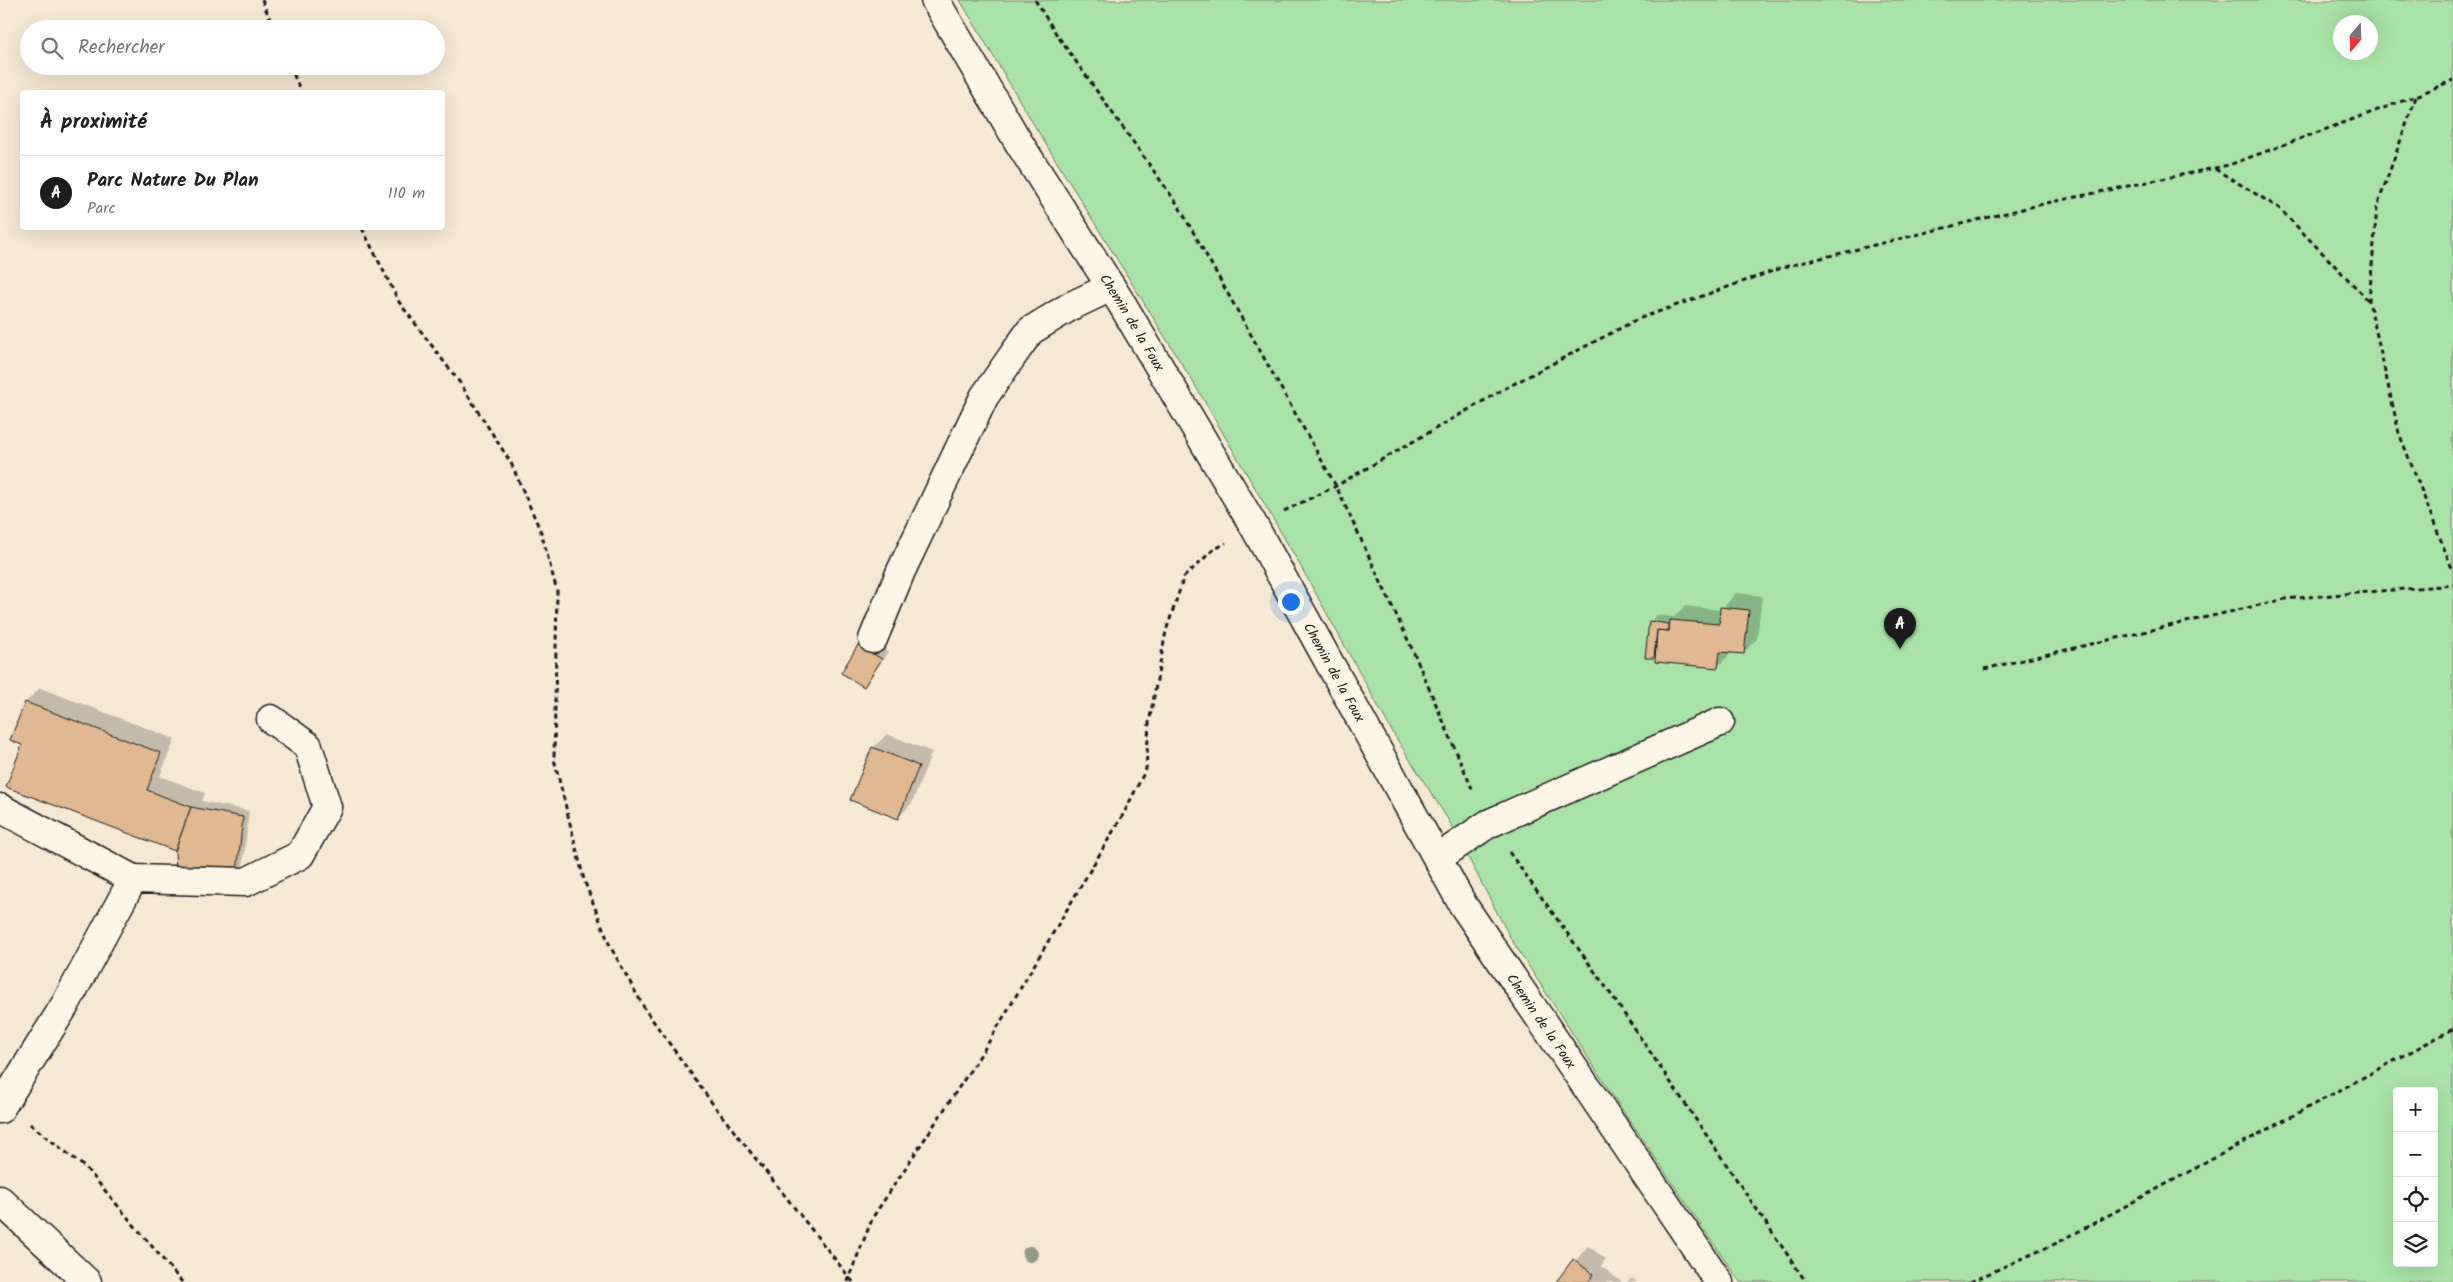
<!DOCTYPE html>
<html lang="fr">
<head>
<meta charset="utf-8">
<style>
	body { margin:0; font-family:Kalam,sans-serif; background:#f2f2f2; color:#202124 }
	.controls { position:absolute; right:15px; bottom:15px; display:grid; overflow:hidden; border-radius:5px; box-shadow:0 5px 20px #0002 }
	.controls button { width:45px; height:45px; display:grid; place-items:center; padding:0; border:0; border-bottom:1px solid #e0e0e0; background:#fff; color:#202124; font:25px sans-serif }
	.compass { position:absolute; left:2333px; top:15px; width:45px; height:45px; border-radius:50%; background:#fff; box-shadow:0 5px 20px #0002; rotate:199deg }
	.you { position:absolute; left:1290px; top:601px; width:18px; height:18px; margin:-12px; border:4px solid #fff; border-radius:50%; background:#1a73e8; box-shadow:0 0 0 8px #1a73e833 }
	.badge { display:grid; place-items:center; width:32px; height:32px; border-radius:50%; background:#1c1c1c; color:#fff; font-size:16px; font-weight:700 }
	.pin { position:absolute; translate:-50% -41px; filter:drop-shadow(0 1px 2px #0008) }
	.pin::after { content:''; position:absolute; top:26px; width:18px; height:15px; background:inherit; clip-path:polygon(0 0,100% 0,50% 100%) }
	.list { margin:0; padding:0; list-style:none }
	h2 { display:flex; justify-content:space-between; align-items:center; height:65px; margin:0; padding:0 20px; font-size:21px }
	h2 small { font-size:16px; font-weight:400; color:#757577 }
	.list li { display:grid; grid-template-columns:32px 1fr auto; gap:15px; align-items:center; box-sizing:border-box; height:75px; padding:0 20px; border-top:1px solid #e0e0e0 }
	.list b { display:block; font-size:19px; white-space:nowrap }
	.list p { margin:0; font-size:16px; white-space:nowrap; color:#757577 }
	.list em { font-size:16px; font-style:normal; color:#757577 }
	.icon { flex:none; width:28px; height:28px; fill:none; stroke:currentColor; stroke-width:2; stroke-linecap:round; stroke-linejoin:round }
	.map { position:relative; flex:none; width:2453px; height:1282px; overflow:hidden }
	.search { position:absolute; background:#fff; box-shadow:0 5px 20px #0002; left:20px; top:20px; width:425px; height:55px; display:flex; align-items:center; gap:12px; box-sizing:border-box; padding:0 18px; border-radius:28px; color:#757577; font-size:19px }
	.panel { position:absolute; background:#fff; box-shadow:0 5px 20px #0002; left:20px; top:90px; width:425px; height:140px; border-radius:5px }
	.map>svg:first-child { display:block }
	.green { fill:#a8e2a6; stroke:#627f61; fill-rule:evenodd }
	.shadow { fill:#0003 }
	.building { fill:#e0b891; stroke:#1c1c1c }
	.lines { fill:none; stroke-linecap:round; stroke-linejoin:round }
	.minor-casing { stroke:#1c1c1c; stroke-width:31 }
	.path { stroke:#1c1c1c; stroke-width:3; stroke-dasharray:5 4; stroke-linecap:butt }
	.minor { stroke:#fcf5e5; stroke-width:28 }
	.tree { fill:#959985 }
	.labels { text-anchor:middle; stroke-width:5; stroke-linejoin:round; paint-order:stroke }
	.street-label { font-size:14px; fill:#1c1c1c; stroke:#fcf5e5 }
</style>
</head>
<body>
<div class="map">
<svg width="2453" height="1282" viewBox="0 0 2453 1282">
	<rect width="100%" height="100%" fill="#f6e9d4"/>
	<filter id="ink" filterUnits="userSpaceOnUse"><feTurbulence type="fractalNoise" baseFrequency=".02" numOctaves="2"/><feDisplacementMap in="SourceGraphic" scale="10" xChannelSelector="R" yChannelSelector="G"/><feConvolveMatrix kernelMatrix="1 2 1 2 8 2 1 2 1" color-interpolation-filters="sRGB"/></filter>
	<g filter="url(#ink)">
		<path class="green" d="M960,0H2453V1282H1740L1613,1096L1511,939L1449,821L1393,733L1300,565L1196,387L1039,133ZM2340,22H2370V52H2340ZM2397,1091H2434V1263H2397Z"/>
		<g class="shadow">
			<polygon points="1736,593 1762,596 1757,639 1743,653 1732,652 1717,667 1657,654 1653,657 1650,622 1657,615 1674,617 1685,606 1721,610"/>
			<polygon points="866,639 888,652 864,686 859,646"/>
			<polygon points="40,688 175,739 160,776 205,793 202,801 249,811 243,865 236,872 176,850 24,744 26,702"/>
			<polygon points="887,734 932,752 912,803 898,818 873,748"/>
			<polygon points="1588,1246 1606,1259 1601,1266 1622,1282 1558,1282"/>
			<polygon points="1632,1278 1637,1282 1627,1282"/>
		</g>
		<g class="building">
			<polygon points="1720,607 1749,610 1744,654 1720,652 1718,668 1655,662 1657,630 1669,631 1670,620 1719,624"/>
			<polygon points="1649,621 1669,624 1669,631 1657,630 1654,658 1645,658"/>
			<polygon points="858,645 882,659 864,687 841,673"/>
			<polygon points="25,702 161,753 147,790 191,807 175,851 6,787 22,745 10,740"/>
			<polygon points="872,747 919,766 898,819 850,800"/>
			<polygon points="191,807 243,817 237,873 176,873 175,851"/>
			<polygon points="1573,1259 1593,1274 1589,1282 1556,1282"/>
		</g>
		<g class="lines">
			<defs>
				<g id="minor">
					<path id="s1" d="M935,0L1019,143L1122,304L1255,528L1463,905L1719,1282"/>
					<polyline points="873,639 901,571 984,397 1009,361 1030,331 1071,306 1111,287"/>
					<polyline points="0,808 133,879"/>
					<polyline points="1438,858 1488,824 1720,722"/>
					<polyline points="0,1109 65,1005 133,879 246,882 300,855 327,807 308,746 271,719"/>
					<polyline points="0,1200 87,1282"/>
				</g>
			</defs>
			<use href="#minor" class="minor-casing"/>
			<g class="path">
				<polyline points="262,0 274,29"/>
				<polyline points="1035,0 1057,35 1178,205 1336,486 1413,651 1474,793"/>
				<polyline points="290,66 301,92"/>
				<polyline points="2416,97 2377,207 2369,301 2399,433 2453,571"/>
				<polyline points="2215,169 2279,208 2368,300"/>
				<polyline points="362,228 399,302 460,383 511,463 541,532 557,591 554,759 584,880 610,946 646,1011 715,1107 849,1277 848,1282"/>
				<polyline points="1284,511 1336,486 1504,389 1638,319 1784,267 2047,203 2229,165 2416,96 2453,80"/>
				<polyline points="1984,669 2285,599 2453,585"/>
				<polyline points="1509,852 1608,990 1806,1282"/>
				<polyline points="30,1124 86,1168 182,1282"/>
				<polyline points="853,1282 849,1277 873,1217 987,1045 1124,813 1146,769 1149,723 1166,631 1184,577 1213,550 1226,543"/>
				<polyline points="1970,1282 2059,1242 2453,1029"/>
			</g>
			<use href="#minor" class="minor"/>
		</g>
		<circle class="tree" cx="1030" cy="1254" r="8"/>
	</g>
	<g class="labels">
		<g class="street-label">
			<text dy="5" stroke="none"><textPath href="#s1" startOffset="378">Chemin de la Foux</textPath></text>
			<text dy="5" stroke="none"><textPath href="#s1" startOffset="782">Chemin de la Foux</textPath></text>
			<text dy="5" stroke="none"><textPath href="#s1" startOffset="1188">Chemin de la Foux</textPath></text>
		</g>
	</g>
</svg>
<div class="controls">
<button>+</button>
<button>−</button>
<button><svg class="icon" aria-label="locate" viewBox="0 0 24 24"><circle cx="12" cy="12" r="6"/><path d="M12 2v4M12 18v4M2 12h4M18 12h4"/></svg></button>
<button><svg class="icon" aria-label="layers" viewBox="0 0 24 24"><path d="M12 4l9 5-9 5-9-5zM3 14l9 5 9-5"/></svg></button>
</div>
<svg class="compass" viewBox="-18 -18 36 36"><path d="M0-13l5 13h-10z" fill="#e53935"/><path d="M0 13l5-13h-10z" fill="#757577"/></svg>
<div class="you"></div>
<div class="pin badge" style="left:1900px;top:649px">A</div>
<div class="search"><svg class="icon" aria-label="search" viewBox="0 0 24 24"><circle cx="10" cy="10" r="6"/><path d="M15 15l6 6"/></svg>Rechercher</div>
<section class="panel">
<h2>À proximité<small></small></h2>
<ul class="list">
<li><span class="badge">A</span><div><b>Parc Nature Du Plan</b><p>Parc</p></div><em>110 m</em></li>
</ul>
</section>
</div>
</body>
</html>
